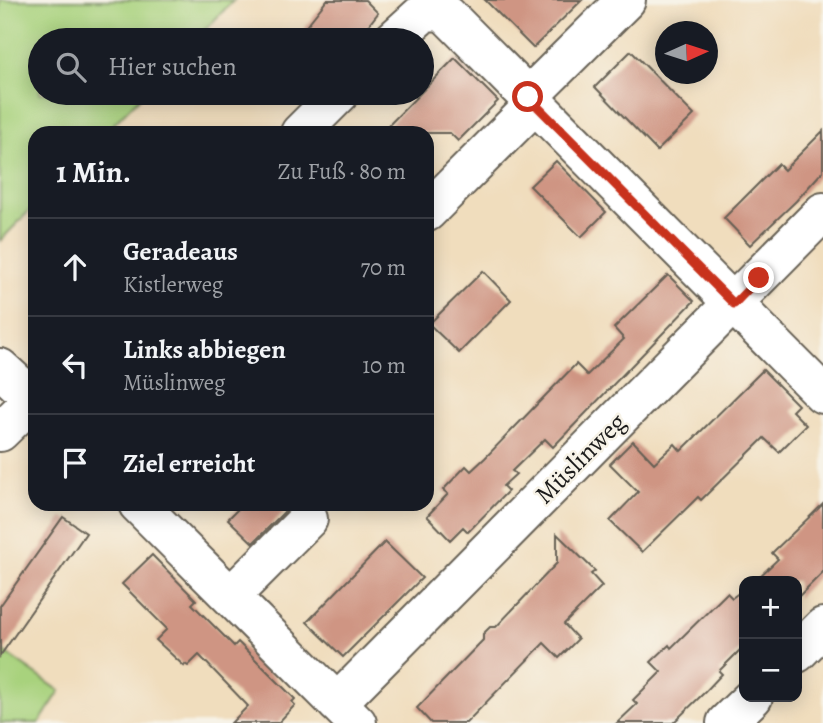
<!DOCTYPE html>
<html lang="de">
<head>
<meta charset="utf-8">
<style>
	body { margin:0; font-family:Alegreya,serif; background:#242831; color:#f1f3f6 }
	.controls { position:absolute; right:21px; bottom:21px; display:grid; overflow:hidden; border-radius:14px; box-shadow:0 4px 18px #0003 }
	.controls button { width:63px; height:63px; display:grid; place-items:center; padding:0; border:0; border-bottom:2px solid #363941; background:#171b24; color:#f1f3f6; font:35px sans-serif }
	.compass { position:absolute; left:655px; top:21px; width:63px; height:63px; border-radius:50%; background:#171b24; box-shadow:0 4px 18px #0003; rotate:87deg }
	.stop { position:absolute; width:21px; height:21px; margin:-16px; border:5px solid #c8321e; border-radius:50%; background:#fff }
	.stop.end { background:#c8321e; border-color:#fff; box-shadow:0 2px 7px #0008 }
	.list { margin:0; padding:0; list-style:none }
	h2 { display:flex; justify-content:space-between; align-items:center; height:91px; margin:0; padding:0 28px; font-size:30px }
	h2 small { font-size:23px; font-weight:400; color:#9ea1a6 }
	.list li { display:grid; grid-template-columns:46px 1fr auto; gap:21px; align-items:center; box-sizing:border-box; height:98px; padding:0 28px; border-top:2px solid #363941 }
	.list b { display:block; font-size:26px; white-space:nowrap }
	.list p { margin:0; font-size:23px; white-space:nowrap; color:#9ea1a6 }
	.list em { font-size:23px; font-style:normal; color:#9ea1a6 }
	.icon { flex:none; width:38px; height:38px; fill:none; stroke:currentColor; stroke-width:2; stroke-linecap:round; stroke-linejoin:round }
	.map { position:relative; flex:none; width:823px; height:723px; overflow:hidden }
	.search { position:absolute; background:#171b24; box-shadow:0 4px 18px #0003; left:28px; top:28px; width:406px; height:77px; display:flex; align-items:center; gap:18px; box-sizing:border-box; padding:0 24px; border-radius:38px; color:#9ea1a6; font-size:26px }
	.panel { position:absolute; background:#171b24; box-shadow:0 4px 18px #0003; left:28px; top:126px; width:406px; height:385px; border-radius:21px }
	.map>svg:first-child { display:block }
	.green { fill:#a8d27d; stroke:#62774c; stroke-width:2 }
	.building { fill:#cf9583 }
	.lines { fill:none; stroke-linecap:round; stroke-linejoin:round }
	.minor-casing { stroke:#666054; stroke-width:42 }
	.minor { stroke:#fff; stroke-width:38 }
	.route { stroke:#c8321e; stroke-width:9 }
	.labels { text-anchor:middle; stroke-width:5; stroke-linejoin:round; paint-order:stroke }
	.street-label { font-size:26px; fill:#1c1c1c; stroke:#f7f3e8 }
</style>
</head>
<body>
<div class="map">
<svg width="823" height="723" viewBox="0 0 823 723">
	<rect width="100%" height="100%" fill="#f7f3e8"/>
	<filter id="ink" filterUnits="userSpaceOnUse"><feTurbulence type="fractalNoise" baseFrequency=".0143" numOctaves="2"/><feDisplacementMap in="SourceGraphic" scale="14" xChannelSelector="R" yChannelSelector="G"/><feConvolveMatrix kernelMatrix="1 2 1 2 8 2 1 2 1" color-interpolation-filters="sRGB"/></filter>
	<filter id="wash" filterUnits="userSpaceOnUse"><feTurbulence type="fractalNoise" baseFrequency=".00686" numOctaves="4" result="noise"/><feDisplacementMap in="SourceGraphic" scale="28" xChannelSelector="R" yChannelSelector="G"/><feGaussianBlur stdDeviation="1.57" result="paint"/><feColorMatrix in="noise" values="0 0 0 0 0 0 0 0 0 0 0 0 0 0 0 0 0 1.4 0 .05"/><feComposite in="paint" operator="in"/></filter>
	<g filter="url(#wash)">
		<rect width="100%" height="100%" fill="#f0ddbd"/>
		<g class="green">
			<polygon points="0,0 234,0 195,40 40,40 40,93 144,93 105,133 35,133 35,205 0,241"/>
			<polygon points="0,649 60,691 39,723 0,723"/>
		</g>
		<g id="blocks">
			<g class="building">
				<polygon points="327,0 365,0 378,13 360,36 354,30 346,40 318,40 304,29"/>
				<polygon points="485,0 582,0 533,48"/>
				<polygon points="631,51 694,115 657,151 595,87"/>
				<polygon points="455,58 498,101 458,141 450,133 381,133"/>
				<polygon points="823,131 823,171 796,201 750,245 724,218 778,164 784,170"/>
				<polygon points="556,161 606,212 581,237 530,186"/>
				<polygon points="483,271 511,300 459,353 429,324"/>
				<polygon points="668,275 694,301 553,447 545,439 512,471 516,474 503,486 508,491 468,532 463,527 450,540 427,516 448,494 443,490 466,466 471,471 485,458 576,364 587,375 624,339 614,328"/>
				<polygon points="763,370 798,405 792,411 806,425 779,452 764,438 701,500 698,497 642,552 610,521 638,492 610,464 633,441 654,463 675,444 681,451"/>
				<polygon points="243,504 292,504 253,543 228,519"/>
				<polygon points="823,504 823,572 797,598 797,581 755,581 778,559 772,553 774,551"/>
				<polygon points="63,517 86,533 0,656 0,606"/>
				<polygon points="557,534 595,571 591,574 602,586 564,624 578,639 559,658 544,643 466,723 431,723 417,708 483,640 483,634 490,627 496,627 557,563"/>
				<polygon points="385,542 422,578 343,657 307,622"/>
				<polygon points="152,555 196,600 192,604 234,646 238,642 295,699 292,702 295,705 278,723 231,723 248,706 199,655 188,666 185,664 184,666 156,640 167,629 122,584"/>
				<polygon points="744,589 744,646 719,671 722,674 705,692 673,723 617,723 637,704 633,700 661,672 651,662 669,645 671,648 727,593 732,598"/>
			</g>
		</g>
	</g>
	<g filter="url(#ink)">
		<use href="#blocks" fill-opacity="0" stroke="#666054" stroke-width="2"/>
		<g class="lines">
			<defs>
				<g id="minor">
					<polyline points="393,40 424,12 440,11 447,15 823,394"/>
					<polyline points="528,97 626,0"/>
					<polyline points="300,133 340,93"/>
					<polyline points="427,212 535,104"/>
					<polyline points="0,368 35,400"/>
					<polyline points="0,432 35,398"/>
					<polyline points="138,504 357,723"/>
					<polyline points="231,596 308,519"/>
					<polyline points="797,653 823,627"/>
					<polyline points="337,703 823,212"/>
					<polyline points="726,723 753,697"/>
				</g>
			</defs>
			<use href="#minor" class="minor-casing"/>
			<use href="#minor" class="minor"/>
		</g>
	</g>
	<g class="lines" filter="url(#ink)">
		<polyline class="route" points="528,97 734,304 759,278"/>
	</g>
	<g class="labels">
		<g class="street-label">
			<text transform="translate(580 458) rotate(-45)" y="9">Müslinweg</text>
		</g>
	</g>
</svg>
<div class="controls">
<button>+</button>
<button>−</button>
</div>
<svg class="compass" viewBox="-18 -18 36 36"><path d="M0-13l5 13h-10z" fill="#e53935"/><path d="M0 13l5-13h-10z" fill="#9ea1a6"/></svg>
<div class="stop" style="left:528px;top:97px"></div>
<div class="stop end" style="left:759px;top:278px"></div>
<div class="search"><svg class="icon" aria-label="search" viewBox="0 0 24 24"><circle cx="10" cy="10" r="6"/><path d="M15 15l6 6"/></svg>Hier suchen</div>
<section class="panel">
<h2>1 Min.<small>Zu Fuß · 80 m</small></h2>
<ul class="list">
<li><svg class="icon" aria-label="ahead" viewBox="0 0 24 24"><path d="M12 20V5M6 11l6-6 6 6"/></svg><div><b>Geradeaus</b><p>Kistlerweg</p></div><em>70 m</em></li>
<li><svg class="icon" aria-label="left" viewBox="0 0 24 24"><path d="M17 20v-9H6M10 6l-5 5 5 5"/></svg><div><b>Links abbiegen</b><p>Müslinweg</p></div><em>10 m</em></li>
<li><svg class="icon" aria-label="arrive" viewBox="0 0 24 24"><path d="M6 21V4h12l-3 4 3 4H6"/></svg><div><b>Ziel erreicht</b></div></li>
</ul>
</section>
</div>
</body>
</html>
